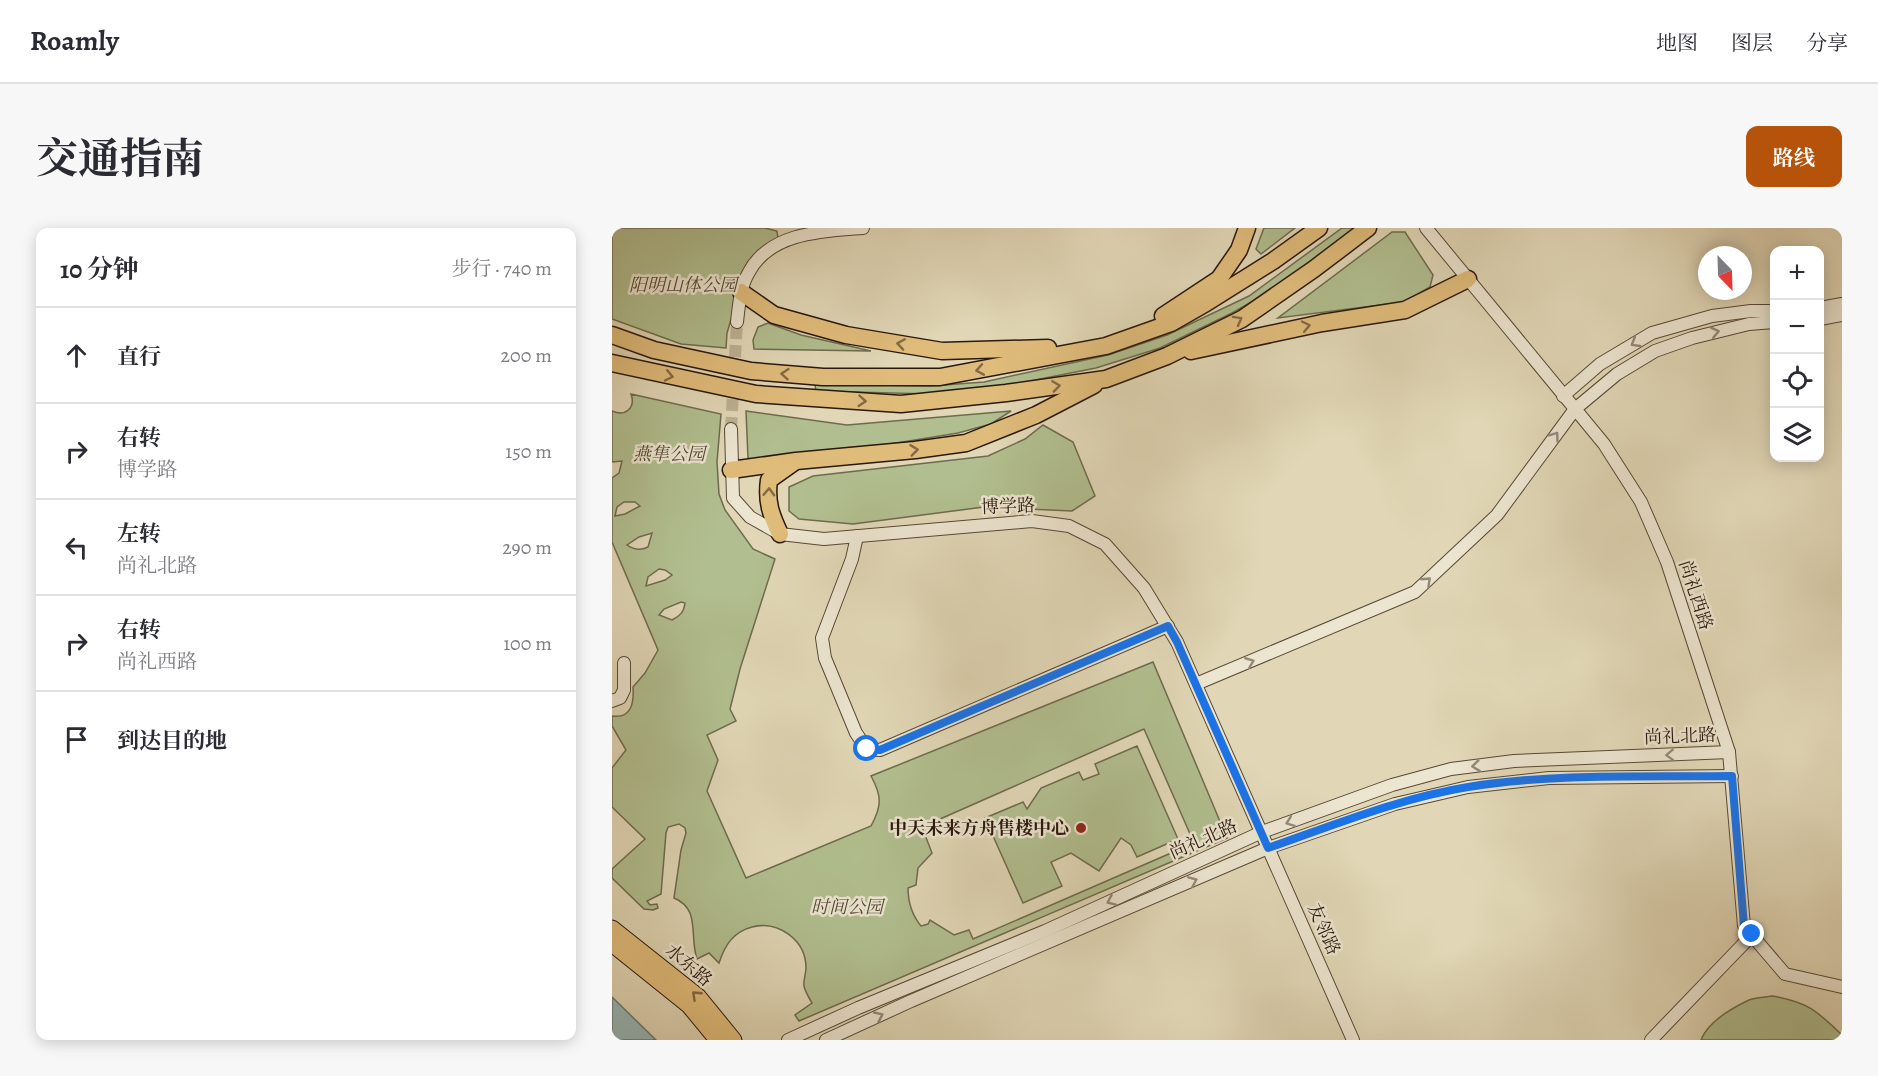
<!DOCTYPE html>
<html lang="zh">
<head>
<meta charset="utf-8">
<style>
	body { margin:0; font-family:Alegreya,"Noto Serif SC",serif; background:#f7f7f7; color:#2b2b33 }
	.controls { position:absolute; right:18px; top:18px; display:grid; overflow:hidden; border-radius:12px; box-shadow:0 3px 15px #0003 }
	.controls button { width:54px; height:54px; display:grid; place-items:center; padding:0; border:0; border-bottom:2px solid #e1e1e2; background:#fff; color:#2b2b33; font:30px sans-serif }
	.compass { position:absolute; left:1086px; top:18px; width:54px; height:54px; border-radius:50%; background:#fff; box-shadow:0 3px 15px #0003; rotate:157deg }
	.stop { position:absolute; width:18px; height:18px; margin:-14px; border:4px solid #1a73e8; border-radius:50%; background:#fff }
	.stop.end { background:#1a73e8; border-color:#fff; box-shadow:0 2px 6px #0008 }
	.list { margin:0; padding:0; list-style:none }
	h2 { display:flex; justify-content:space-between; align-items:center; height:78px; margin:0; padding:0 24px; font-size:26px }
	h2 small { font-size:20px; font-weight:400; color:#7c7c81 }
	.list li { display:grid; grid-template-columns:39px 1fr auto; gap:18px; align-items:center; box-sizing:border-box; height:96px; padding:0 24px; border-top:2px solid #e1e1e2 }
	.list b { display:block; font-size:22px; white-space:nowrap }
	.list p { margin:0; font-size:20px; white-space:nowrap; color:#7c7c81 }
	.list em { font-size:20px; font-style:normal; color:#7c7c81 }
	.icon { flex:none; width:33px; height:33px; fill:none; stroke:currentColor; stroke-width:2; stroke-linecap:round; stroke-linejoin:round }
	.map { position:relative; flex:none; width:1230px; height:812px; overflow:hidden; border-radius:12px }
	header { display:flex; align-items:center; gap:36px; box-sizing:border-box; height:84px; padding:0 30px; background:#fff; border-bottom:2px solid #e1e1e2 }
	header strong { font-size:28px }
	nav { display:flex; gap:33px; margin-inline-start:auto; font-size:21px }
	.intro { display:flex; align-items:center; justify-content:space-between; box-sizing:border-box; height:144px; padding:0 36px }
	h1 { margin:0; font-size:42px }
	.button { padding:15px 27px; border-radius:12px; background:#b45309; color:#fff; font-size:21px; font-weight:700 }
	main { display:flex; gap:36px; padding:0 36px }
	aside { flex:1; background:#fff; border-radius:12px; box-shadow:0 3px 15px #0003 }
	.map>svg:first-child { display:block }
	.green { fill:#b1be8f; stroke:#6e6b4e; stroke-width:1.5; fill-rule:evenodd }
	.water { fill:#98b7b8; stroke:#6c7773; stroke-width:1.5 }
	.lines { fill:none; stroke-linecap:round; stroke-linejoin:round }
	.minor-tunnel { stroke:#bcb194; stroke-width:12; stroke-dasharray:12 6; stroke-linecap:butt }
	.minor-casing { stroke:#584836; stroke-width:14 }
	.major-casing { stroke:#2a180c; stroke-width:17 }
	.highway-casing { stroke:#2a180c; stroke-width:19 }
	.minor { stroke:#ece5d0; stroke-width:12 }
	.major { stroke:#e0bc7b; stroke-width:15 }
	.highway { stroke:#e0bc7b; stroke-width:16 }
	.oneway { stroke:#856a44 }
	.oneway2 { stroke:#958978 }
	.route { stroke:#1a73e8; stroke-width:8 }
	.poi-dot { fill:#8f2418; stroke:#ece5d0; stroke-width:2 }
	.labels { text-anchor:middle; stroke-width:5; stroke-linejoin:round; paint-order:stroke }
	.park-label { font-size:18px; font-style:italic; fill:#524a33; stroke:#ece5d0 }
	.street-label { font-size:18px; fill:#2a180c; stroke:#ece5d0 }
	.poi-label { font-size:18px; font-weight:bold; fill:#2a180c; stroke:#ece5d0; text-anchor:end }
</style>
</head>
<body>
<header>
<strong>Roamly</strong>
<nav><a>地图</a><a>图层</a><a>分享</a></nav>
</header>
<div class="intro"><h1>交通指南</h1><a class="button">路线</a></div>
<main>
<aside>
<h2>10 分钟<small>步行 · 740 m</small></h2>
<ul class="list">
<li><svg class="icon" aria-label="ahead" viewBox="0 0 24 24"><path d="M12 20V5M6 11l6-6 6 6"/></svg><div><b>直行</b></div><em>200 m</em></li>
<li><svg class="icon" aria-label="right" viewBox="0 0 24 24"><path d="M7 20v-9h11M14 6l5 5-5 5"/></svg><div><b>右转</b><p>博学路</p></div><em>150 m</em></li>
<li><svg class="icon" aria-label="left" viewBox="0 0 24 24"><path d="M17 20v-9H6M10 6l-5 5 5 5"/></svg><div><b>左转</b><p>尚礼北路</p></div><em>290 m</em></li>
<li><svg class="icon" aria-label="right" viewBox="0 0 24 24"><path d="M7 20v-9h11M14 6l5 5-5 5"/></svg><div><b>右转</b><p>尚礼西路</p></div><em>100 m</em></li>
<li><svg class="icon" aria-label="arrive" viewBox="0 0 24 24"><path d="M6 21V4h12l-3 4 3 4H6"/></svg><div><b>到达目的地</b></div></li>
</ul>
</aside>
<div class="map">
<svg width="1230" height="812" viewBox="0 0 1230 812">
	<rect width="100%" height="100%" fill="#e1d7b6"/>
	<filter id="stains"><feTurbulence type="fractalNoise" baseFrequency=".00333" numOctaves="4"/><feColorMatrix values="0 0 0 0 .2 0 0 0 0 .09 0 0 0 0 .02 0 0 0 .5 -.17"/></filter>
	<radialGradient id="worn" r=".72"><stop offset=".6" stop-color="#630" stop-opacity="0"/><stop offset="1" stop-color="#630" stop-opacity=".3"/></radialGradient>
	<g class="green">
		<polygon points="0,0 153,0 165,3 166,11 135,38 115,105 114,120 69,116 0,91"/>
		<polygon points="652,0 683,0 649,26 644,21"/>
		<polygon points="730,0 745,0 671,56 620,85 548,120 484,140 382,160 318,166 204,163 203,157 209,156 319,158 372,154 496,127 555,107 637,68"/>
		<polygon points="780,4 793,4 821,47 818,59 792,74 666,90"/>
		<polygon points="156,95 189,107 259,123 142,121 141,112 146,99"/>
		<path d="M19,166L109,186L105,234L107,266L113,282L141,321L163,331L128,441L118,481L124,493L95,507L106,532L95,563L134,650L259,598C270,578 270,568 259,548L541,434L615,610L187,793L183,787L200,775C197,770 193,763 192,758C191,753 194,746 194,740C194,712 166,692 140,699C121,704 113,717 107,735L97,725L85,731C77,708 89,681 62,670L69,622L74,605L73,600L67,596L56,599L54,605L49,666L35,673L38,677L45,676L46,680L41,682L32,681L0,650V641L33,611L0,579V540L14,522L0,498V488C20,491 22,474 21,459L33,445L46,422L0,314V250L7,245L10,233L0,234V183C13,189 24,180 19,166ZM12,274H23L28,278L13,286L3,288L5,279ZM40,305L36,319C28,323 22,322 15,317L27,309ZM47,341L53,342L60,347L53,352L34,358L36,349ZM69,374L73,375C72,384 68,388 60,392L47,387L52,381ZM532,501L582,615L361,711L357,702L342,707L318,692L316,696L309,698C300,687 296,675 296,660L304,657L306,640L320,625L310,599Z"/>
		<polygon points="134,183 235,197 399,183 379,196 346,205 266,218 140,232 136,230"/>
		<polygon points="431,197 461,214 483,268 460,283 372,279 241,296 187,291 177,283 177,259 201,248 376,228 413,211"/>
		<polygon points="525,518 566,611 525,629 519,617 509,610 487,643 459,625 439,634 450,658 411,675 373,590 411,574 415,581 429,560 467,544 471,552 487,546 483,536"/>
		<path d="M1161,768C1197,775 1204,782 1230,807V812H1089C1096,794 1120,780 1137,772C1144,769 1153,769 1161,768Z"/>
	</g>
	<polygon class="water" points="0,769 44,812 0,812"/>
	<g class="lines">
		<polyline class="minor-tunnel" points="119,201 125,94"/>
		<defs>
			<g id="minor">
				<polyline points="814,0 992,216 1029,274 1055,334 1117,524 1132,698 1173,746 1230,759"/>
				<polyline points="1208,80 1230,76"/>
				<polyline points="1208,91 1230,87"/>
				<path d="M125,94C127,77 128,59 137,44C158,4 212,3 251,0"/>
				<polyline points="951,168 988,136 1040,105 1100,88 1139,83 1162,83"/>
				<polyline points="119,201 121,270 138,289 168,306 212,311 420,293 457,298 493,316 532,360 565,414 741,812"/>
				<polyline points="245,308 240,331 210,410 213,430 244,505 255,521 268,522 556,398"/>
				<polyline points="584,456 803,364 885,287 963,181 1005,146 1043,123 1080,110 1137,96 1162,94"/>
				<polyline points="0,473 8,470 12,462 12,435"/>
				<polyline points="176,812 246,780 433,703 650,604 780,557 839,541 902,533 1117,524"/>
				<polyline points="214,812 299,773 656,620 783,576 856,559 937,550 1120,548"/>
				<polyline points="1039,812 1140,707"/>
			</g>
			<g id="major">
				<polyline points="0,700 87,769 122,812"/>
				<polyline points="0,716 77,778 105,812"/>
			</g>
			<g id="highway">
				<polyline points="129,64 162,87 234,107 330,123 436,120"/>
				<polyline points="551,88 607,51 627,22 635,0"/>
				<polyline points="0,107 42,122 139,143 211,149 328,149 494,118 559,95 594,75 661,33 707,0"/>
				<polyline points="579,123 710,95 793,82 856,51"/>
				<polyline points="0,135 144,166 289,176 394,165 494,151 555,128 630,91 702,41 756,0"/>
				<polyline points="119,242 184,233 303,222 354,215 424,187 482,157"/>
				<path d="M168,306C159,287 154,274 157,252L181,235"/>
			</g>
		</defs>
		<use href="#minor" class="minor-casing"/>
		<use href="#major" class="major-casing"/>
		<use href="#highway" class="highway-casing"/>
		<use href="#minor" class="minor"/>
		<use href="#major" class="major"/>
		<use href="#highway" class="highway"/>
	</g>
	<defs><path id="oneway-chevron" d="M-2-3.5L2.5 0L-2 3.5" fill="none" stroke-width="1.6" stroke-linecap="round" stroke-linejoin="round" transform="scale(1.5)"/></defs>
	<g class="oneway">
		<use href="#oneway-chevron" transform="translate(626 92) rotate(-29)"/>
		<use href="#oneway-chevron" transform="translate(694 98) rotate(-12)"/>
		<use href="#oneway-chevron" transform="translate(289 116) rotate(-171)"/>
		<use href="#oneway-chevron" transform="translate(368 142) rotate(170)"/>
		<use href="#oneway-chevron" transform="translate(173 146) rotate(-175)"/>
		<use href="#oneway-chevron" transform="translate(57 148) rotate(12)"/>
		<use href="#oneway-chevron" transform="translate(444 158) rotate(-8)"/>
		<use href="#oneway-chevron" transform="translate(250 173) rotate(4)"/>
		<use href="#oneway-chevron" transform="translate(302 222) rotate(-7)"/>
		<use href="#oneway-chevron" transform="translate(157 264) rotate(-88)"/>
		<use href="#oneway-chevron" transform="translate(84 767) rotate(-137)"/>
	</g>
	<g class="oneway2">
		<use href="#oneway-chevron" transform="translate(1103 104) rotate(-13)"/>
		<use href="#oneway-chevron" transform="translate(1023 115) rotate(149)"/>
		<use href="#oneway-chevron" transform="translate(943 208) rotate(-54)"/>
		<use href="#oneway-chevron" transform="translate(815 353) rotate(-43)"/>
		<use href="#oneway-chevron" transform="translate(638 434) rotate(-22)"/>
		<use href="#oneway-chevron" transform="translate(1058 527) rotate(178)"/>
		<use href="#oneway-chevron" transform="translate(864 538) rotate(173)"/>
		<use href="#oneway-chevron" transform="translate(678 594) rotate(160)"/>
		<use href="#oneway-chevron" transform="translate(581 653) rotate(-23)"/>
		<use href="#oneway-chevron" transform="translate(499 673) rotate(156)"/>
		<use href="#oneway-chevron" transform="translate(267 788) rotate(-25)"/>
	</g>
	<g class="lines">
		<path class="route" d="M255,521L268,522L556,398L565,414L656,620C722,597 788,570 856,559C943,545 1032,549 1120,548L1132,698L1140,706"/>
	</g>
	<circle class="poi-dot" cx="469" cy="600" r="6"/>
	<g class="labels">
		<g class="park-label">
			<text x="71" y="63">阳明山体公园</text>
			<text x="57" y="232">燕隼公园</text>
			<text x="235" y="685">时间公园</text>
		</g>
		<g class="street-label">
			<text transform="translate(396 278) rotate(-2)" y="6">博学路</text>
			<text transform="translate(1084 367) rotate(72)" y="6">尚礼西路</text>
			<text transform="translate(1068 508) rotate(-2)" y="6">尚礼北路</text>
			<text transform="translate(591 611) rotate(-24)" y="6">尚礼北路</text>
			<text transform="translate(712 701) rotate(66)" y="6">友邻路</text>
			<text transform="translate(77 737) rotate(40)" y="6">水东路</text>
		</g>
		<g class="poi-label">
			<text x="457" y="606">中天未来方舟售楼中心</text>
		</g>
	</g>
	<rect width="100%" height="100%" filter="url(#stains)"/>
	<rect width="100%" height="100%" fill="url(#worn)"/>
</svg>
<div class="controls">
<button>+</button>
<button>−</button>
<button><svg class="icon" aria-label="locate" viewBox="0 0 24 24"><circle cx="12" cy="12" r="6"/><path d="M12 2v4M12 18v4M2 12h4M18 12h4"/></svg></button>
<button><svg class="icon" aria-label="layers" viewBox="0 0 24 24"><path d="M12 4l9 5-9 5-9-5zM3 14l9 5 9-5"/></svg></button>
</div>
<svg class="compass" viewBox="-18 -18 36 36"><path d="M0-13l5 13h-10z" fill="#e53935"/><path d="M0 13l5-13h-10z" fill="#7c7c81"/></svg>
<div class="stop" style="left:255px;top:521px"></div>
<div class="stop end" style="left:1140px;top:706px"></div>
</div>
</main>
</body>
</html>
